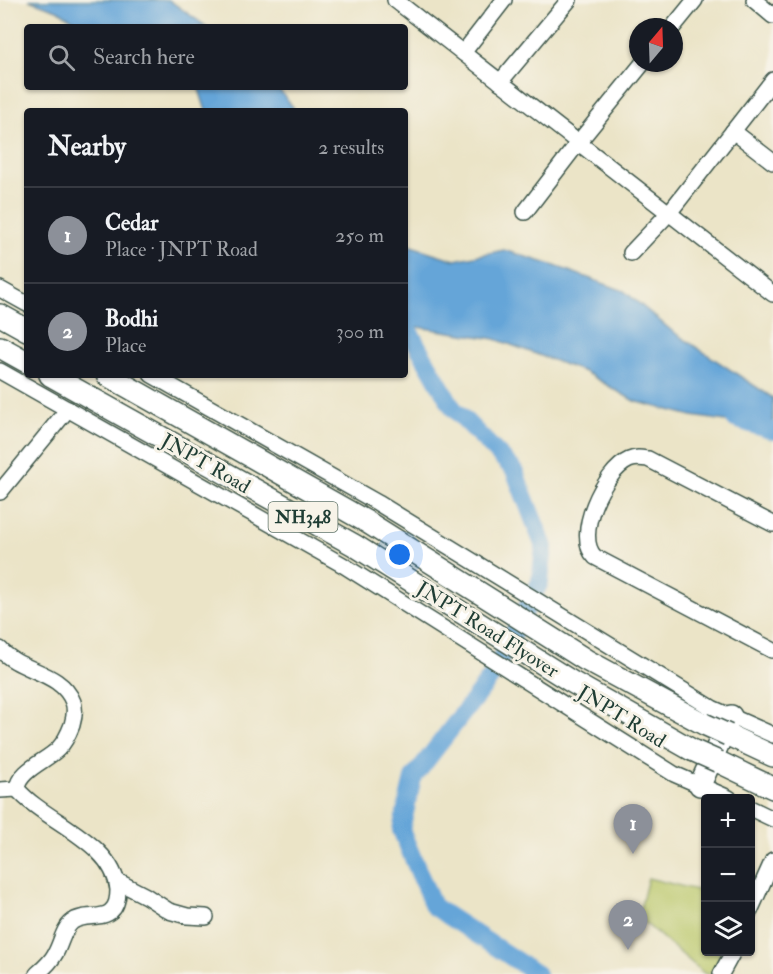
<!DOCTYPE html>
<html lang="en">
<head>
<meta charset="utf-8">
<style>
	body { margin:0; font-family:"IM FELL Double Pica",serif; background:#242831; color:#f1f3f6 }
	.controls { position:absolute; right:18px; bottom:18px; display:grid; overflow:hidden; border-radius:6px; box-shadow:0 2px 4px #0004 }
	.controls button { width:54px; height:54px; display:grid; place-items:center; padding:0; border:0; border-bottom:2px solid #363941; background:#171b24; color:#f1f3f6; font:30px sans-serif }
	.compass { position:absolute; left:629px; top:18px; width:54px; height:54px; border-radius:50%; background:#171b24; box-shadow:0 2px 4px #0004; rotate:19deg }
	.you { position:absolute; left:400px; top:555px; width:21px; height:21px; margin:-15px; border:4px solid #fff; border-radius:50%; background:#1a73e8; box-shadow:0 0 0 9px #1a73e833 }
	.badge { display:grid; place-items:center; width:39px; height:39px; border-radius:50%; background:#8c9099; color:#fff; font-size:20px; font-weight:700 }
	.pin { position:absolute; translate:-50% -50px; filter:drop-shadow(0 2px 3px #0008) }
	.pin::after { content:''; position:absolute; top:32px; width:21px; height:18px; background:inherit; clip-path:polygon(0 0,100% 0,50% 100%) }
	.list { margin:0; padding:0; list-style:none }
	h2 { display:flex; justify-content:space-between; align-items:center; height:78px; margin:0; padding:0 24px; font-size:26px }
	h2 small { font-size:20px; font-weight:400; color:#9ea1a6 }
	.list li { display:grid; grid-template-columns:39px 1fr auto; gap:18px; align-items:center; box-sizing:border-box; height:96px; padding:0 24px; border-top:2px solid #363941 }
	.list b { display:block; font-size:22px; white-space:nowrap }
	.list p { margin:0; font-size:20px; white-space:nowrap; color:#9ea1a6 }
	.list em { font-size:20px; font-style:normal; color:#9ea1a6 }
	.icon { flex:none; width:33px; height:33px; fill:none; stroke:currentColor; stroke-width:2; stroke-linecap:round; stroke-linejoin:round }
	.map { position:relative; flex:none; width:773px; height:974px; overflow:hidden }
	.search { position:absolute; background:#171b24; box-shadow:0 2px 4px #0004; left:24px; top:24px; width:384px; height:66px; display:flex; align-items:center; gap:15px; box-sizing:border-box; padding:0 21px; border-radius:6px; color:#9ea1a6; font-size:22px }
	.panel { position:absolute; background:#171b24; box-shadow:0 2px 4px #0004; left:24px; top:108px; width:384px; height:270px; border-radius:6px }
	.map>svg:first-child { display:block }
	.green { fill:#bac769; stroke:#6c824e; stroke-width:1.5 }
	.water { fill:#65a5d8; stroke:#427186; stroke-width:1.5 }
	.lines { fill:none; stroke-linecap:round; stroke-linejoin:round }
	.river { stroke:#65a5d8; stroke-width:18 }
	.minor-casing { stroke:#3e564a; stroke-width:18 }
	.highway-casing { stroke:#3e564a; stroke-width:24 }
	.minor { stroke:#fff; stroke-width:15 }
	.highway { stroke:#fff; stroke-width:21 }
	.highway-bridge-casing { stroke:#3e564a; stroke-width:24; stroke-linecap:butt }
	.highway-bridge { stroke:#fff; stroke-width:21 }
	.labels { text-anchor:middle; stroke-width:6; stroke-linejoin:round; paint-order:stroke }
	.shield { fill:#f7f3e8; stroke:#60746a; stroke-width:1.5 }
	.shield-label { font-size:18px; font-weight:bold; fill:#1f3d34 }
	.street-label { font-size:20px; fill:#1f3d34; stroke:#f7f3e8 }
</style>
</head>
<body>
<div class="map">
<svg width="773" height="974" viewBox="0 0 773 974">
	<rect width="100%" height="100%" fill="#f7f3e8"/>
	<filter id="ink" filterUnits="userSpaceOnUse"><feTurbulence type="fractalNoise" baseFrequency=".0167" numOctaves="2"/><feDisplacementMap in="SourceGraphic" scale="12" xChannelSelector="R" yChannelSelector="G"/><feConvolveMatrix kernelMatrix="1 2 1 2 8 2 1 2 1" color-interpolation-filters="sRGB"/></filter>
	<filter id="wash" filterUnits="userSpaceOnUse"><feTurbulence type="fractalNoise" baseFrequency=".008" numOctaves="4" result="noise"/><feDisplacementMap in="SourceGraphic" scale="24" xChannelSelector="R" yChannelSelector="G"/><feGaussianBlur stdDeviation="1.35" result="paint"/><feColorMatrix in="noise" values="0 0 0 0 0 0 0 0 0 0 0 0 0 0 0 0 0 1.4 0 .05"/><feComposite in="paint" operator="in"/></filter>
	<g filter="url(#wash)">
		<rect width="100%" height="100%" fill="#ebe4c7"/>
		<polygon class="green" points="648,878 705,892 706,952 720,952 714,974 705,974 638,917"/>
		<g class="water">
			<polygon points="29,0 169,0 207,27 85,27 57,10"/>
			<polygon points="195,87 277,87 293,107 294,111 206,111 199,89"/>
			<polygon points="405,244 455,260 504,250 558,267 624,291 672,331 773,398 773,428 692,416 634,401 585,372 495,339 405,325"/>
		</g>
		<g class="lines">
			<g class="river">
				<polyline points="405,324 453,408 514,470 544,547 540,582 491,677 413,778 401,830 433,906 537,974"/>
				<polyline points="735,419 773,431"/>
			</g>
		</g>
	</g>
	<g filter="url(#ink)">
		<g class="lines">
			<defs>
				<g id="minor">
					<polyline points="395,0 773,294"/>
					<polyline points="754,0 773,16"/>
					<polyline points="673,27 695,0"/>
					<polyline points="463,53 504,0"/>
					<polyline points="500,82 569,0"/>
					<polyline points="733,131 773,162"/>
					<polyline points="525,212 578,143 643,63"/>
					<polyline points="631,253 669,213 773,80"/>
					<polyline points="0,289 27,304"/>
					<polyline points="0,371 343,565 674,774 729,798"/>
					<polyline points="152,375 378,503 712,708 773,735"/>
					<polyline points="0,492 68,409"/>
					<path d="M0,649C20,672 61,671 73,702C76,710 74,718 72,725C69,733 64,743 58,749C46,761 18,771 17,789C45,822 114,842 118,890C118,897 117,906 111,911C102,920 83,913 72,922C63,929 61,944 55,954C51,962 44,968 37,974"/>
					<path d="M772,650L595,557C573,536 604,471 629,460C636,457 641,458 648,459L773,524"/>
					<polyline points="0,790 17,789"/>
					<polyline points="750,808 773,819"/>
					<polyline points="117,881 146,896 169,911 187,916 206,917"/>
					<polyline points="750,911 773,860"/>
					<polyline points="721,974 733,952"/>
				</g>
				<g id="highway">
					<polyline points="0,315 27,330"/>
					<polyline points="0,347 27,362"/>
					<polyline points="50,375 354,545 572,682 692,750"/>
					<polyline points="107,375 367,522 586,660 704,724"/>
					<polyline points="728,735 773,756"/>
					<polyline points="719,762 773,788"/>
					<polyline points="700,785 731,716"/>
				</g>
			</defs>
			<use href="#minor" class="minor-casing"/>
			<use href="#highway" class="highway-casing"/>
			<use href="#minor" class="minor"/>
			<use href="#highway" class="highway"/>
			<defs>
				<g id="highway-bridge">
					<polyline points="704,724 728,735"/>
					<polyline points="692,750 719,762"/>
				</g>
			</defs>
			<use href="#highway-bridge" class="highway-bridge-casing"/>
			<use href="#highway-bridge" class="highway-bridge"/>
		</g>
	</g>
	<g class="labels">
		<rect class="shield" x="268.5" y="502" width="69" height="30" rx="4.5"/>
		<g class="shield-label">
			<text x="303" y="523">NH348</text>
		</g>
		<g class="street-label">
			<text transform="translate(206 463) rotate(30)" y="7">JNPT Road</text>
			<text transform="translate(488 629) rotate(32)" y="7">JNPT Road Flyover</text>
			<text transform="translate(622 716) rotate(32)" y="7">JNPT Road</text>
		</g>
	</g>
</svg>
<div class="controls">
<button>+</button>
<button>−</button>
<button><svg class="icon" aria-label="layers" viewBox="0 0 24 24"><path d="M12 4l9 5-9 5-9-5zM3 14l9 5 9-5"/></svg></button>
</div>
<svg class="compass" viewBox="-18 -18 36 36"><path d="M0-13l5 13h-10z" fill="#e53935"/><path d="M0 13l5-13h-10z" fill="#9ea1a6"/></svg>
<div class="you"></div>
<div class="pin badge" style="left:633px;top:854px">1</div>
<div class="pin badge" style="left:628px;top:950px">2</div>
<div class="search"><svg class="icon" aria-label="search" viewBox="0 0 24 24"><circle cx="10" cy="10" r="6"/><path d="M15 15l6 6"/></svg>Search here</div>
<section class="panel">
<h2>Nearby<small>2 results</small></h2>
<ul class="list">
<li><span class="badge">1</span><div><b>Cedar</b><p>Place · JNPT Road</p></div><em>250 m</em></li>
<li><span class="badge">2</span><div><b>Bodhi</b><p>Place</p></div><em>300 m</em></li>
</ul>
</section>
</div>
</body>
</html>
